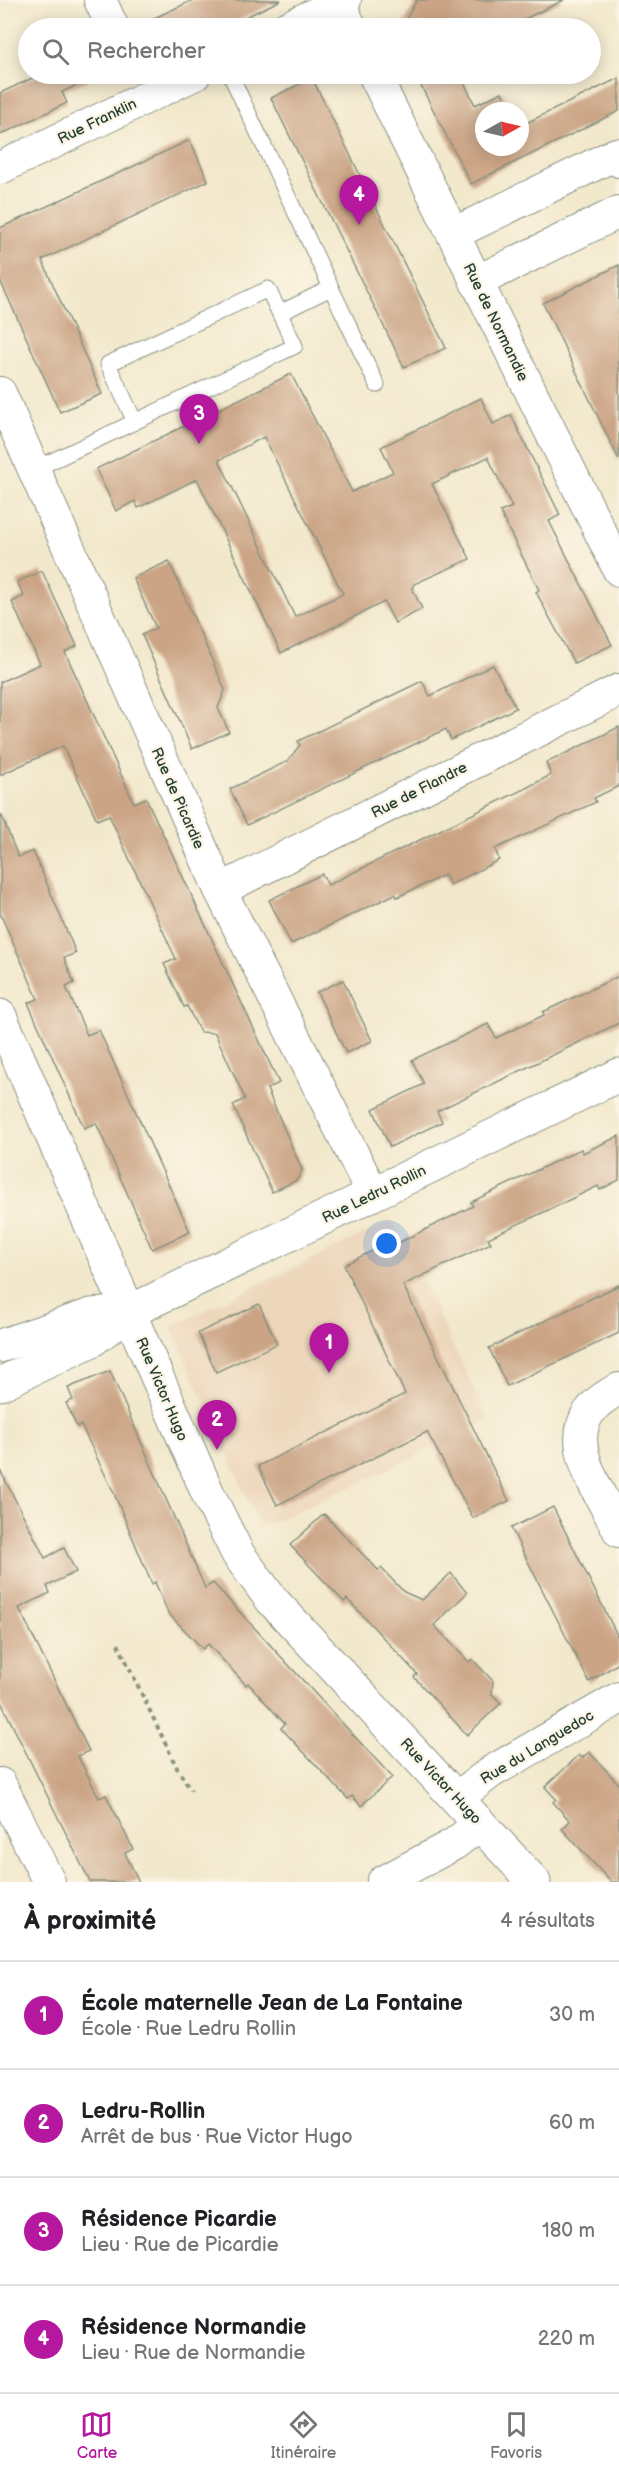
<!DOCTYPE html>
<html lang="fr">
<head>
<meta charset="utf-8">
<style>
	body { margin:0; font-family:"Balsamiq Sans",sans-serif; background:#f2f2f2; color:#202124 }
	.compass { position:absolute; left:475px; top:102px; width:54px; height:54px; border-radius:50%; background:#fff; box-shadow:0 3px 15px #0003; rotate:82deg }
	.you { position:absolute; left:387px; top:1244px; width:21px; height:21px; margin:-15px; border:4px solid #fff; border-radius:50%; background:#1a73e8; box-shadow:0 0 0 9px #1a73e833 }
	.badge { display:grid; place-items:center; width:39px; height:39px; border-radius:50%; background:#b5179e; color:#fff; font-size:20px; font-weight:700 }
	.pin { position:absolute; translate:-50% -50px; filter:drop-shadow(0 2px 3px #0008) }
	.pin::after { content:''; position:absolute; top:32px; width:21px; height:18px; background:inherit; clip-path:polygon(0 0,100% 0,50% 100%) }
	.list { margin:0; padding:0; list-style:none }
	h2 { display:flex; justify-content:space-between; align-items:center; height:78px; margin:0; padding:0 24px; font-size:26px }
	h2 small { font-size:20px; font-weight:400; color:#757577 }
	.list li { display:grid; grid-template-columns:39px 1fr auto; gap:18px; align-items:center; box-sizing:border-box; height:108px; padding:0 24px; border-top:2px solid #e0e0e0 }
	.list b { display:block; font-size:22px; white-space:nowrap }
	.list p { margin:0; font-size:20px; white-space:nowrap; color:#757577 }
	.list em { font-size:20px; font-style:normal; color:#757577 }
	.icon { flex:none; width:33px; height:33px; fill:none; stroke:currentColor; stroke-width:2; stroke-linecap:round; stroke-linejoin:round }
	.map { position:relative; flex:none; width:619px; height:1882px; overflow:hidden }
	.search { position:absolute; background:#fff; box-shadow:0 3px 15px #0003; left:18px; right:18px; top:18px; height:66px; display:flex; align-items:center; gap:15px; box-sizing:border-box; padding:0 21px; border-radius:33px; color:#757577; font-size:22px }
	.sheet { height:510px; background:#fff }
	nav { display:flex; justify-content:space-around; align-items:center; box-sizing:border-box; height:84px; border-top:2px solid #e0e0e0; background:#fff; font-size:16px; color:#757577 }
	nav a { display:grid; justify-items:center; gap:3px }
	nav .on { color:#b5179e }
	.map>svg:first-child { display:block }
	.built { fill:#edd7bb }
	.building { fill:#cba485; fill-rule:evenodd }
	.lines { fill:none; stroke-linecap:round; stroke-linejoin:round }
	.service-casing { stroke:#889280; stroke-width:17 }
	.minor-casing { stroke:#889280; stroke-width:34 }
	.tertiary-casing { stroke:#889280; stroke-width:35 }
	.path { stroke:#889280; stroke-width:4; stroke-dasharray:4.5 4.5; stroke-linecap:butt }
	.service { stroke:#fff; stroke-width:15 }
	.minor { stroke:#fff; stroke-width:32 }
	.tertiary { stroke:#fff; stroke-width:33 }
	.labels { text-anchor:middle; stroke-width:4.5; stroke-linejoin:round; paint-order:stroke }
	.street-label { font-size:15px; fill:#1f3d34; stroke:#fcf5e5 }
</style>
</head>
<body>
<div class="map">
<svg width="619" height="1882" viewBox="0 0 619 1882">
	<rect width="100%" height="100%" fill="#fcf5e5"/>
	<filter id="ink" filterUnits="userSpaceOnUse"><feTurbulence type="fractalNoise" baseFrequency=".0167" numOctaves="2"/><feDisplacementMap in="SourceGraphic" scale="12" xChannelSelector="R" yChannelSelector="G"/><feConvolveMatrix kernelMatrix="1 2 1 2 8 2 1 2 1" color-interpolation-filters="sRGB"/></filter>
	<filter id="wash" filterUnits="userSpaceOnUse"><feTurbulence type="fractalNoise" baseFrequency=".008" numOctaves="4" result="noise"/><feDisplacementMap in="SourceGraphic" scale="24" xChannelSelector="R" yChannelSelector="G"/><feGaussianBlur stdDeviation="1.35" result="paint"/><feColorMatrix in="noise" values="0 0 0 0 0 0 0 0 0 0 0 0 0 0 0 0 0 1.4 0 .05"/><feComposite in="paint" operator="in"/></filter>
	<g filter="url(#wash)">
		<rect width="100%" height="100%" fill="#f2e8cc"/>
		<polygon class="built" points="392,1220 489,1420 375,1476 260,1527 171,1327"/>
		<g id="blocks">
			<g class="building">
				<polygon points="193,0 281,0 223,28 133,28"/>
				<polygon points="417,0 564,0 506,28 401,28"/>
				<polygon points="41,74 101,74 62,92 67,103 0,135 0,93"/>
				<polygon points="415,74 460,74 475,105 502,92 511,111 484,111 484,147 520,147 520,126 619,78 619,111 471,184"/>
				<polygon points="312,78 446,348 404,367 271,98"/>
				<polygon points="190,140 208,181 42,260 102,394 60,412 0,280 0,228"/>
				<polygon points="619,265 619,460 543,303"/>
				<path d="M291,374L352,492L393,472L381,447L481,398L493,424L511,415L560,515L549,521L612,645L574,663L536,592L539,590L500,512L512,507L488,457L432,484L470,559L414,584L412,588L422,609L395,623L384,602L281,653L197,479L138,508L135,501L116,511L96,469ZM264,437L343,594L295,617L219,460Z"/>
				<polygon points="169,561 225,690 218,708 229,732 192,749 142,635 156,628 133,578"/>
				<polygon points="42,571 77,646 65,652 134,803 146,798 279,1083 267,1089 302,1170 297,1180 272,1192 233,1105 245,1099 215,1033 200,1032 187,1006 184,1007 164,964 176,959 109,815 97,820 63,746 0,775 0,682 40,664 12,602 24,596 17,582"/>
				<polygon points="493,665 516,708 451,740 446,729 247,825 230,789 288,761 300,745 298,741 422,681 430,696"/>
				<polygon points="619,727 619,786 594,798 596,802 495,849 499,860 450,885 445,875 397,897 395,894 291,944 269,900 322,874 328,885 526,788 551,775 546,763"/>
				<polygon points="1,814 18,857 33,851 76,953 64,958 74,983 66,987 87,1035 99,1030 190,1232 152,1249 96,1123 84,1128 28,1003 38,999 0,913"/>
				<polygon points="619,976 619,1023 437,1111 442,1122 390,1147 373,1109 424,1084 412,1060 488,1024 496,1038 544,1015 543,1012"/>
				<polygon points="343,980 372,1041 346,1053 317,992"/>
				<polygon points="619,1136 619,1180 600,1190 598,1186 544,1212 488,1238 491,1243 403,1285 509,1501 473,1518 427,1432 277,1505 258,1466 405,1394 344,1265 384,1245 386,1249 473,1206 471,1202 581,1149 583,1153"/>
				<polygon points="619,1285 619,1333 507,1386 489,1348"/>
				<polygon points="259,1304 277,1344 216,1372 198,1333"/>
				<polygon points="110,1371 205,1588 213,1583 392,1777 361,1806 352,1796 348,1799 281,1728 285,1724 248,1683 246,1685 208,1644 203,1649 168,1613 155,1582 152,1584 113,1491 81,1425 77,1427 66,1403 73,1400 68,1388"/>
				<polygon points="0,1470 45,1558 64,1548 76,1572 47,1586 50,1593 19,1608 89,1751 78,1756 99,1798 106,1795 133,1849 125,1853 139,1882 90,1882 0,1700"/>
				<polygon points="553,1507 619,1639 619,1663 589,1682 511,1528"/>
				<polygon points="324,1514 378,1570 381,1568 404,1592 422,1600 451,1573 467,1593 434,1625 469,1662 472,1659 493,1681 492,1694 501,1703 467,1735 414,1677 417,1674 365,1618 347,1599 344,1602 290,1545"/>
				<polygon points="589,1752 619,1784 619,1882 611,1882 562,1829 570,1821 553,1802 556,1799 545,1787 579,1755 582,1758"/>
			</g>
		</g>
	</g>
	<g filter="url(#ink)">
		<use href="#blocks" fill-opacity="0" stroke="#889280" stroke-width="1.5"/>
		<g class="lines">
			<defs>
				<g id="service">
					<polyline points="230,74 377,385"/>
					<polyline points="280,313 331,288"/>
					<polyline points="33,470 295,346 268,289 108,364 135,422"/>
				</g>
				<g id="minor">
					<polyline points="100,0 113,28"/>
					<polyline points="339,3 351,28"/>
					<polyline points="286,28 345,0"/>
					<polyline points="374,74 619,570"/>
					<polyline points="0,168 195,74"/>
					<polyline points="453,234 616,154 619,161"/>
					<polyline points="476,282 619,212"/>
					<polyline points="0,393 220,890 373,1194"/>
					<polyline points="220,890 619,690"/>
					<path d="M619,1389C548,1423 594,1481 619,1531"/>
					<polyline points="0,1784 49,1882"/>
					<polyline points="457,1798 491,1772 619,1698"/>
					<polyline points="383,1882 454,1844 480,1824"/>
				</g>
				<g id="tertiary">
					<polyline points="0,1016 209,1496 238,1554 271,1599 534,1882"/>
					<polyline points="0,1346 91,1315 129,1312"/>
					<polyline points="0,1384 92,1340 129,1312 619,1075"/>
				</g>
			</defs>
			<use href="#service" class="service-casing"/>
			<use href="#minor" class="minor-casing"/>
			<use href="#tertiary" class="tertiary-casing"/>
			<polyline class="path" points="118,1644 178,1770 191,1790"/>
			<use href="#service" class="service"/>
			<use href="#minor" class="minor"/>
			<use href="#tertiary" class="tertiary"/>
		</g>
	</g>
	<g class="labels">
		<g class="street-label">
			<text transform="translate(97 121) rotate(-26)" y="5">Rue Franklin</text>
			<text transform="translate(496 322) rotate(64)" y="5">Rue de Normandie</text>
			<text transform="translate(419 790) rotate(-27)" y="5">Rue de Flandre</text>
			<text transform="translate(178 798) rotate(66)" y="5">Rue de Picardie</text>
			<text transform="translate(374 1194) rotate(-26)" y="5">Rue Ledru Rollin</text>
			<text transform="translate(162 1389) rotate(67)" y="5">Rue Victor Hugo</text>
			<text transform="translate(537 1747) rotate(-31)" y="5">Rue du Languedoc</text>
			<text transform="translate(441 1781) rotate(47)" y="5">Rue Victor Hugo</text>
		</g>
	</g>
</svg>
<svg class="compass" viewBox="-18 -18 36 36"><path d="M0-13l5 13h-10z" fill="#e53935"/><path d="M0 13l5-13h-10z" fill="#757577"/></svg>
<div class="you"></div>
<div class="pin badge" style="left:329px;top:1373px">1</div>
<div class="pin badge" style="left:217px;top:1450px">2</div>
<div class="pin badge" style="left:199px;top:444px">3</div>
<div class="pin badge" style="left:359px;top:225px">4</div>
<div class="search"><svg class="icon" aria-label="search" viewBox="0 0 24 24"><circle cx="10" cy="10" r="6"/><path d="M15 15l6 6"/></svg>Rechercher</div>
</div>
<section class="sheet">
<h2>À proximité<small>4 résultats</small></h2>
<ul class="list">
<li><span class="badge">1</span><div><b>École maternelle Jean de La Fontaine</b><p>École · Rue Ledru Rollin</p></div><em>30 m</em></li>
<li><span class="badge">2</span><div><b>Ledru-Rollin</b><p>Arrêt de bus · Rue Victor Hugo</p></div><em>60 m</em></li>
<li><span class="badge">3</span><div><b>Résidence Picardie</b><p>Lieu · Rue de Picardie</p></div><em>180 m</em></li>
<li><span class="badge">4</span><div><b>Résidence Normandie</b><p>Lieu · Rue de Normandie</p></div><em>220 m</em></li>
</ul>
</section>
<nav>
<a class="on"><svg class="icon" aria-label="map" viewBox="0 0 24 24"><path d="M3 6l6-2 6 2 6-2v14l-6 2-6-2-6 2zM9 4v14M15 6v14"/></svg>Carte</a>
<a><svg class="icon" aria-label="directions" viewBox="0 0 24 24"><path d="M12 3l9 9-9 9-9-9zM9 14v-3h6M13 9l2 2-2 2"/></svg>Itinéraire</a>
<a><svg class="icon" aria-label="saved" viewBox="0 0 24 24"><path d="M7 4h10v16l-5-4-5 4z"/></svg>Favoris</a>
</nav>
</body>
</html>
